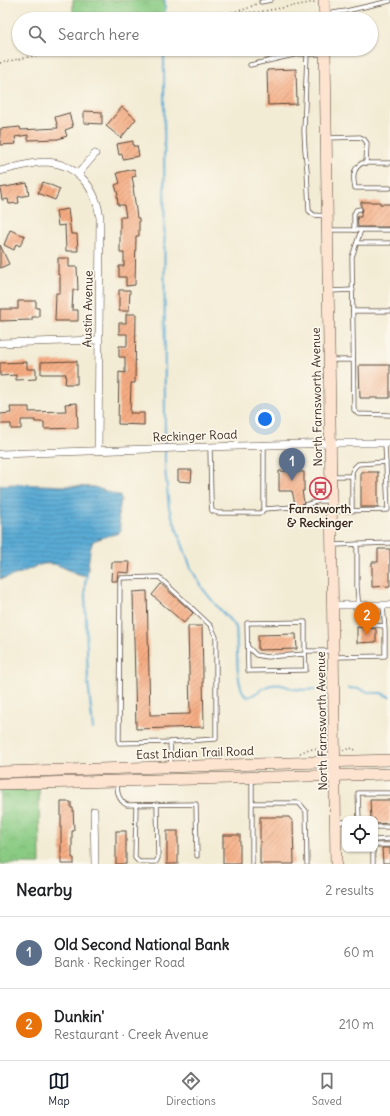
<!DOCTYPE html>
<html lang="en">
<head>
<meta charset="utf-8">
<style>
	body { margin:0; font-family:Delius,sans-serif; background:#f2f2f2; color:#202124 }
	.controls { position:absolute; right:12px; bottom:12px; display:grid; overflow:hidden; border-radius:8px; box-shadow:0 1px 3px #0004 }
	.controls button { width:36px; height:36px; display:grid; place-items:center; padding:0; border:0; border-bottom:1px solid #e0e0e0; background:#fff; color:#202124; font:20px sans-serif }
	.you { position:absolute; left:265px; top:419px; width:14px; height:14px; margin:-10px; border:3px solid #fff; border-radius:50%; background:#1a73e8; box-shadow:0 0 0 6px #1a73e833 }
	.badge { display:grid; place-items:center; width:26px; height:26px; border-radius:50%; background:#111827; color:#fff; font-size:13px; font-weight:700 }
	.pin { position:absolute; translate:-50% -33px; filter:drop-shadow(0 1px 2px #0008) }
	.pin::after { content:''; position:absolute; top:21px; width:14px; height:12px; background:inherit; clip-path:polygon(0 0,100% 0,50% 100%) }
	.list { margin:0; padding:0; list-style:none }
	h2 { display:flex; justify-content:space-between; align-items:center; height:52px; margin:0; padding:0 16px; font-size:17px }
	h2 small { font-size:13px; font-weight:400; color:#757577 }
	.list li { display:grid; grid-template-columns:26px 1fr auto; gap:12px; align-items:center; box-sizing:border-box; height:72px; padding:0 16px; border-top:1px solid #e0e0e0 }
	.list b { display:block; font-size:15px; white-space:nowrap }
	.list p { margin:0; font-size:13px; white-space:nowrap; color:#757577 }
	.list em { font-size:13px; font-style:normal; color:#757577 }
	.icon { flex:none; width:22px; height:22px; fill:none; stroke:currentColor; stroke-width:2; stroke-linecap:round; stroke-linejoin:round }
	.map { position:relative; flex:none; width:390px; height:864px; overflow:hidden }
	.search { position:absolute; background:#fff; box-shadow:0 1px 3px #0004; left:12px; right:12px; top:12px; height:44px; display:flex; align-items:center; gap:10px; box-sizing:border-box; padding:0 14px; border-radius:22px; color:#757577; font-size:15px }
	.sheet { height:196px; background:#fff }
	nav { display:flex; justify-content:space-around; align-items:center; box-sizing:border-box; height:56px; border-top:1px solid #e0e0e0; background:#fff; font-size:11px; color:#757577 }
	nav a { display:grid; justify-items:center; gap:2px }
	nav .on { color:#111827 }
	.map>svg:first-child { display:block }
	.park { fill:url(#park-crowns); stroke:#627a50 }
	.water { fill:url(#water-rules); stroke:#4a6a7a }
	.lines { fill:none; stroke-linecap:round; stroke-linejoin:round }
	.stream { stroke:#5aabd5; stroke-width:2 }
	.building { fill:url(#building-hatch) }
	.lane-casing { stroke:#574739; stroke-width:5 }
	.street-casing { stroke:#574739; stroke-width:8 }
	.secondary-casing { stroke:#574739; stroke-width:12 }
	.path { stroke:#574739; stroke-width:1.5; stroke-dasharray:1 3; stroke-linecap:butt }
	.lane { stroke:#fff; stroke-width:3.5 }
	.street { stroke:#fff; stroke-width:7 }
	.secondary { stroke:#fde4d1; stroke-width:11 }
	.labels { text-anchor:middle; stroke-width:3.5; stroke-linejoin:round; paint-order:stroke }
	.street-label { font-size:12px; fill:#3b2a1e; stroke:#fbf7ec }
	.poi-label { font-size:12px; font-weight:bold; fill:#3b2a1e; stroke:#fbf7ec }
</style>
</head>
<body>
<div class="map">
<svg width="390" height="864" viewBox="0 0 390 864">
	<defs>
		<pattern id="park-crowns" width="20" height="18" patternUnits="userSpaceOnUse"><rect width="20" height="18" fill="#89cb83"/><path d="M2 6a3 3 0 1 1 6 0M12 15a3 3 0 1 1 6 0" fill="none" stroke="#77ae71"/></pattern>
		<pattern id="water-rules" width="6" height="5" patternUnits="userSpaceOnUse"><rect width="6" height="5" fill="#5aabd5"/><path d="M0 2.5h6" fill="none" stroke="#4c8bac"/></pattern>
		<pattern id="building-hatch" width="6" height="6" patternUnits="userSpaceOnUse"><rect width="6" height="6" fill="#f6ac82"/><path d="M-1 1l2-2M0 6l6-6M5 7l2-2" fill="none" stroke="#c88c6a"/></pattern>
	</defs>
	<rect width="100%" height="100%" fill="#fbf7ec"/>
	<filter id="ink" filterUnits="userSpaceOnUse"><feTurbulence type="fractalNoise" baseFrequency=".025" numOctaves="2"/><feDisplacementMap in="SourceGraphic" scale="8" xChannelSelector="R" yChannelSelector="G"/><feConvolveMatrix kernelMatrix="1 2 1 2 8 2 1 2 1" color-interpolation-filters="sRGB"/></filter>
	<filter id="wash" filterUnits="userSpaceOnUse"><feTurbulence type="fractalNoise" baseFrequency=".012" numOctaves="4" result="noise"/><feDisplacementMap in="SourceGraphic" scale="16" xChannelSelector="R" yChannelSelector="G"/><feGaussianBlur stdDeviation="0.9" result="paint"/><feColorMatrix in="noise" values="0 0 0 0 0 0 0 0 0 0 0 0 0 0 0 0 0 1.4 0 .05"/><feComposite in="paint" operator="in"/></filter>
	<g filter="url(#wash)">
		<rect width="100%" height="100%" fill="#f3ecd5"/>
		<g class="park">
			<polygon points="73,0 164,0 165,15 148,19 73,19"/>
			<polygon points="39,788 40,864 0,864 0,789"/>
		</g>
		<path class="water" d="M16,484L94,487L120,496L121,500L118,516L121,530L119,533L104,537L93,541L90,550L87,575C81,578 62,565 53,564C39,562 30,570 18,574C12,576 6,578 0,579V485Z"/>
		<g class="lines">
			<g class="stream">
				<polyline points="165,19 165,0"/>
				<path d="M164,49L165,468L169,508L191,568L203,589L215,604L236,627C238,642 234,688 247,697C255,696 262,687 271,685C284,683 285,687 295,689C303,691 313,689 320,689"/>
				<polyline points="87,575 85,584 85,592 88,681 93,729"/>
				<polyline points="348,688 359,689 372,693 381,693 390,697"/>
			</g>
		</g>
		<g id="blocks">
			<g class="building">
				<polygon points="296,69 297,104 268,105 267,70"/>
				<polygon points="122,107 136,119 121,138 106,126"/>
				<polygon points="84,111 102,112 102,124 84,123"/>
				<polygon points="69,113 73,127 65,130 67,136 58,139 28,140 28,135 15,137 16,144 0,145 0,129 20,127 21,130 58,128 55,117"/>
				<polygon points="133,141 133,146 137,146 139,156 123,159 122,154 119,155 117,144"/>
				<polygon points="134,169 136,176 132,177 134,187 133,187 137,218 139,218 139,236 136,236 135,285 126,286 126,277 119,277 119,266 124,266 124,253 120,253 120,217 126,217 124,205 118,205 117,195 118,195 115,185 120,183 117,173"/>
				<polygon points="43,182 60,189 55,200 38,193"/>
				<polygon points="27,183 29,195 18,197 19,203 9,204 8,199 2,200 0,188"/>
				<polygon points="361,202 380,202 380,204 390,204 390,227 358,227 357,217 361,217 361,212 363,210 361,206"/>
				<polygon points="68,209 71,234 77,234 78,251 66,251 65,225 58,226 56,211"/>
				<polygon points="10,230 25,236 20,246 16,244 14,250 4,245"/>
				<polygon points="0,245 9,264 0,268"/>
				<polygon points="58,258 69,258 69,267 77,267 78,290 73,290 72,310 78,310 78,321 55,321 56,293 60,293 60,275 58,275"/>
				<polygon points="119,290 130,290 129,311 119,311"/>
				<polygon points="18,301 36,301 36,308 39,308 39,317 32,317 32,320 0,321 0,309 18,309"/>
				<polygon points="126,314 136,314 135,383 131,383 130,413 144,413 144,425 118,424 119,372 125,373 125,357 119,357 119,346 127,346 127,334 119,334 119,323 126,323"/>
				<polygon points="77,361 77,384 65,384 66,374 41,374 41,362"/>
				<polygon points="27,362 27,369 36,369 36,379 16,380 16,375 0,376 0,363"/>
				<polygon points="359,365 390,365 390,398 360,398"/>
				<polygon points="77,403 78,428 44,429 44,422 35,422 35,420 21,420 21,429 11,429 11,424 0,424 0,414 11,413 10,407 29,407 29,412 66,411 65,404"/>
				<polygon points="178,470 192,470 191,482 178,481"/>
				<polygon points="279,471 304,472 304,491 302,491 304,502 302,504 303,507 296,508 292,491 279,491"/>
				<rect x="361" y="472" width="17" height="35"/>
				<polygon points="378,549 390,549 390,586 372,587 372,562 378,562"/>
				<polygon points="112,562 130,562 129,573 118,572 117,581 111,581"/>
				<polygon points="161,584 193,613 184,623 152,595"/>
				<polygon points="147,591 150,715 190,714 188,626 202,626 204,727 136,729 133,592"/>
				<polygon points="357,627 376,629 376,642 357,643"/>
				<polygon points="296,634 297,649 258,650 258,635"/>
				<polygon points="370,800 390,800 390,823 375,824 375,819 371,819"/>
				<polygon points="61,802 71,802 71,808 73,808 74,831 72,831 72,858 74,858 74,864 61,864"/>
				<polygon points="260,817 289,817 293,822 294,864 260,864"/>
				<rect x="116" y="831" width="10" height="33"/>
				<rect x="167" y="831" width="11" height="33"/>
				<rect x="223" y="835" width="17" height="29"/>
				<polygon points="382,848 390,848 390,863 383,863"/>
			</g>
		</g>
	</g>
	<g filter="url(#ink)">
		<use href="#blocks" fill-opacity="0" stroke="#574739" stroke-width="1"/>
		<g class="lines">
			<defs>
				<g id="lane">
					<polyline points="261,2 271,0"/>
					<polyline points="326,14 346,11 390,1"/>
					<polyline points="307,54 304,131 305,150 307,170 309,211 314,215 327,216"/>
					<polyline points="250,65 298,54 324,54"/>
					<polyline points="328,138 360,137 364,139 367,143 366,163"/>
					<path d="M390,163H362C352,169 353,178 355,188H390"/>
					<polyline points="329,230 390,230"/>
					<polyline points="354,230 354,214 356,210 360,209"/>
					<polyline points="361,230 352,257 354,410 358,414 390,415"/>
					<polyline points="357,243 390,243"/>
					<polyline points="330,291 353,290"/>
					<polyline points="353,311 390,311"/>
					<polyline points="330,360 353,360"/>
					<polyline points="210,448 211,500 212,511 218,513 261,513 264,509 264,445"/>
					<polyline points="333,476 352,476"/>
					<polyline points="305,505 319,501 329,501"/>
					<polyline points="264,509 293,507"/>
					<polyline points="333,511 388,510 385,443"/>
					<polyline points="352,511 352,472 354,468 358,464 386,462"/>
					<polyline points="357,544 357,586 360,622 363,624 384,626"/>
					<polyline points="334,545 390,543"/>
					<polygon points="159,577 211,626 216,637 216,739 170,742 119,743 120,578"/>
					<polyline points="248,647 256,655 267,657 305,654"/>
					<polyline points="305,651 306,670 248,671 247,623 305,622 305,651 331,651"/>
					<polyline points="335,657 385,656 385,630 383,605"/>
					<polyline points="170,742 171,765"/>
					<path d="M117,782C117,792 118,800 127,805L196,804L197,856"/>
					<polyline points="253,803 299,803 306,811 307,864"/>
					<polyline points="136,805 135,858 139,862 156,862 158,858 157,804"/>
					<polyline points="359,819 358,793 390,793"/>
					<polyline points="337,822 345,822"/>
					<polyline points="375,827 390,827"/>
					<polyline points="375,840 390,839"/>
					<polyline points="375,845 390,845"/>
					<polyline points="252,864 252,779"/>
					<polyline points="373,864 373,849"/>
				</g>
				<g id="street">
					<path d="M0,171C14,168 29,163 43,162C76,162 96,187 100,218L98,451"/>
					<polyline points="78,174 95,154"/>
					<polyline points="0,343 98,340"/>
					<polyline points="0,454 331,443 390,443"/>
					<polyline points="334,605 390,605"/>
					<polyline points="94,811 95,864"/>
				</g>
				<g id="secondary">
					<polyline points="324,0 325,19"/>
					<polyline points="325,49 336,864"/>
					<polyline points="0,772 390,760"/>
					<polyline points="0,784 390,774"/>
				</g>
			</defs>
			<use href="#lane" class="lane-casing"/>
			<use href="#street" class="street-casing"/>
			<use href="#secondary" class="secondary-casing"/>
			<g class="path">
				<polyline points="232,12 246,9 256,4"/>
				<polyline points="203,19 228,13 259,12 315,2"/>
				<polyline points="0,63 67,49"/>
				<polyline points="343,750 353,748 356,751"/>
				<polyline points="300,753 309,749 325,750"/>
				<polyline points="219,756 233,753 243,755"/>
			</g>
			<use href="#lane" class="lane"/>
			<use href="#street" class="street"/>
			<use href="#secondary" class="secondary"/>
		</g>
	</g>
	<defs>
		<symbol id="bus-ring" viewBox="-11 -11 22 22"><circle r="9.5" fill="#fbf7ec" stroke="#d1495b" stroke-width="1.5"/><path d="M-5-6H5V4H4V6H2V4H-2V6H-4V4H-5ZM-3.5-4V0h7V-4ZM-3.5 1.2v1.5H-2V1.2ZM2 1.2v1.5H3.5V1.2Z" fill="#d1495b"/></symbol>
	</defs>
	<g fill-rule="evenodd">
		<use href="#bus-ring" x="308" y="476" width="25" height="25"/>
	</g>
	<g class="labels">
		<g class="street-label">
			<text transform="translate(88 309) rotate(-89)" y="4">Austin Avenue</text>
			<text transform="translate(317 397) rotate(-91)" y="4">North Farnsworth Avenue</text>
			<text transform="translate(195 436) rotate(-2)" y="4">Reckinger Road</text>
			<text transform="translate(322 721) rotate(-91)" y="4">North Farnsworth Avenue</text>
			<text transform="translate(195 753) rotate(-2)" y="4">East Indian Trail Road</text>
		</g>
		<g class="poi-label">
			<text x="320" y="513">Farnsworth<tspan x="320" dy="14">&amp; Reckinger</tspan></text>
		</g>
	</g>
</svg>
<div class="controls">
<button><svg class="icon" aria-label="locate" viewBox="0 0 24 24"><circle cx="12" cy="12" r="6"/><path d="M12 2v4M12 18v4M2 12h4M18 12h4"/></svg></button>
</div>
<div class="you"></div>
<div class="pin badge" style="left:292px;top:481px;background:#5c6f8a">1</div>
<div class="pin badge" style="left:367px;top:635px;background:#e8710a">2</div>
<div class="search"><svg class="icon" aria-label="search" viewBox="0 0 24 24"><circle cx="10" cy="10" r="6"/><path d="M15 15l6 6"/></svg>Search here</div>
</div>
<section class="sheet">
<h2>Nearby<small>2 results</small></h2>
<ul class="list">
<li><span class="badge" style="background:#5c6f8a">1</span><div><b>Old Second National Bank</b><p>Bank · Reckinger Road</p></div><em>60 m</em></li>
<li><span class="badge" style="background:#e8710a">2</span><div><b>Dunkin'</b><p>Restaurant · Creek Avenue</p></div><em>210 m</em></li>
</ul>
</section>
<nav>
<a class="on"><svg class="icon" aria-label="map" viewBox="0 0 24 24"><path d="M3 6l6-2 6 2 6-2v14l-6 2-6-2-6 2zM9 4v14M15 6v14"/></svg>Map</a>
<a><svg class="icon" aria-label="directions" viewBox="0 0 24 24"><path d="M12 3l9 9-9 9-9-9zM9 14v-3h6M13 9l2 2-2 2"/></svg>Directions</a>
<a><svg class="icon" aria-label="saved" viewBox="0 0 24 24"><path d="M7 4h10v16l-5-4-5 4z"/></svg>Saved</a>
</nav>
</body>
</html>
